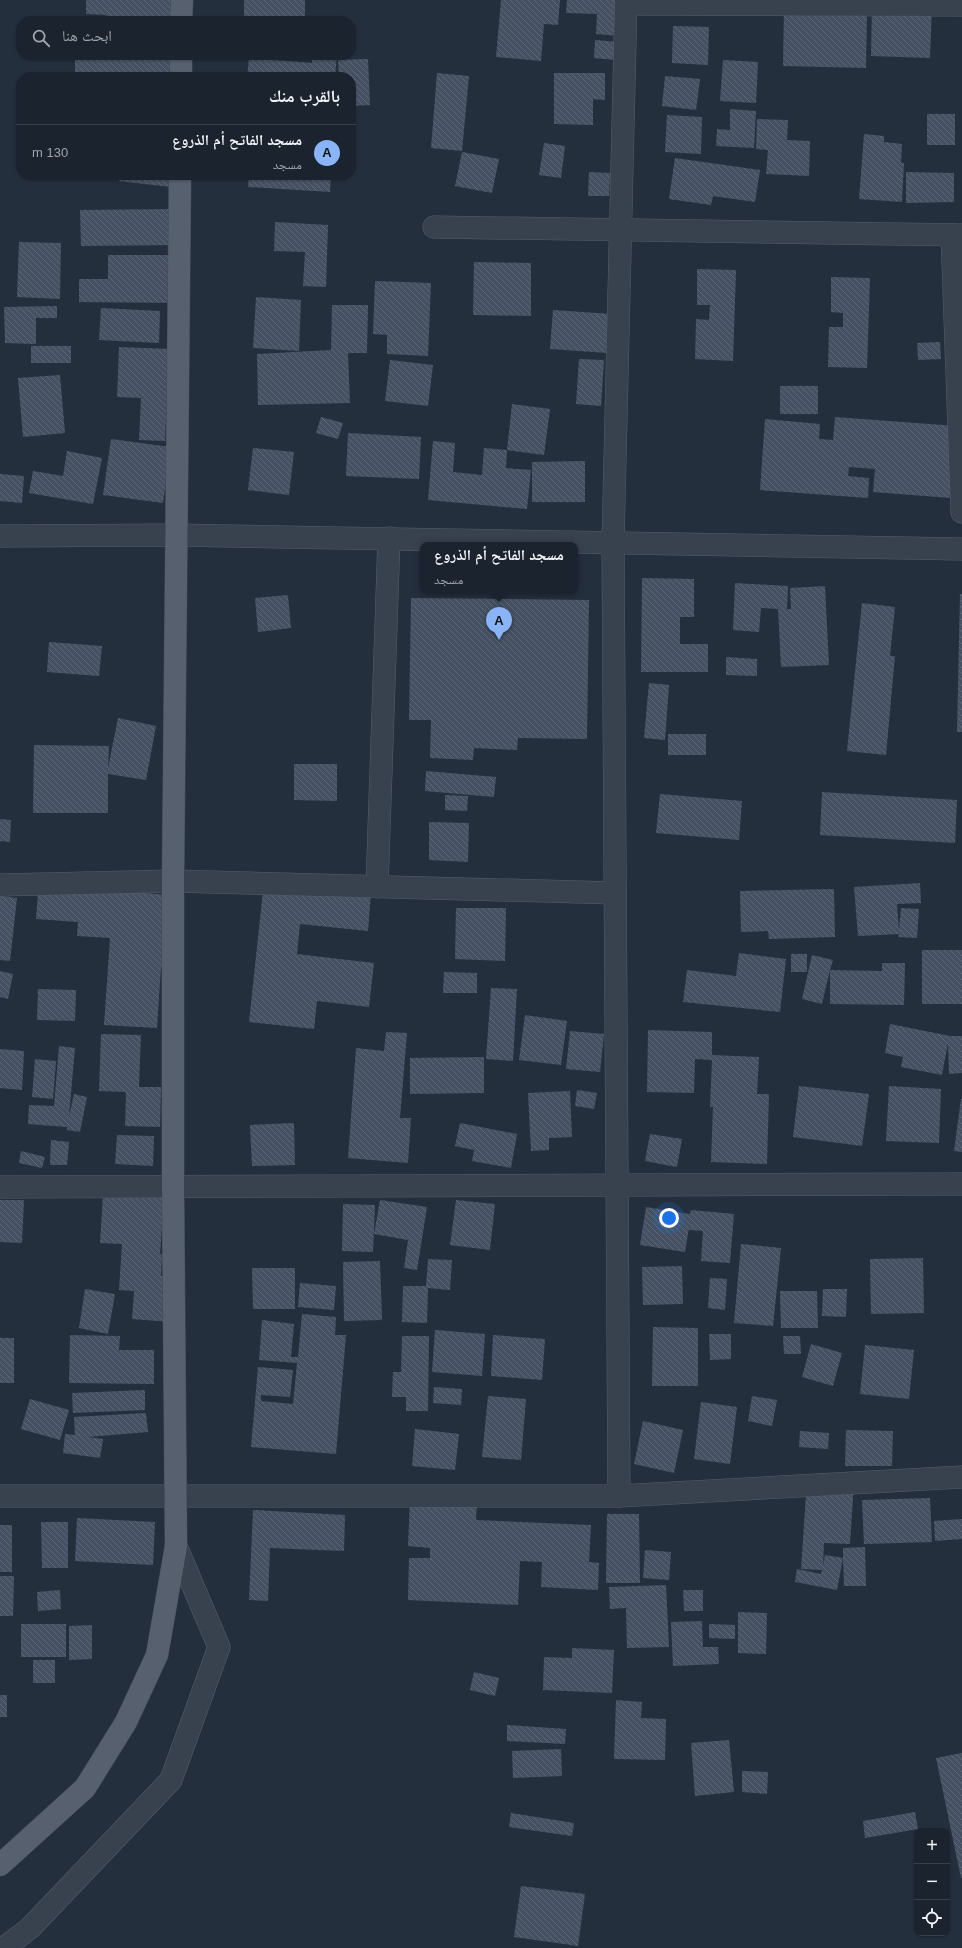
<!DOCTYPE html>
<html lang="ar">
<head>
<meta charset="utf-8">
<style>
	body { margin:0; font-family:Arial,"Noto Naskh Arabic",sans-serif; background:#242b36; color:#f1f3f6; direction:rtl }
	.controls { position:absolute; right:12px; bottom:12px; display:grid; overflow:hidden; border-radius:8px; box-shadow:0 1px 3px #0004 }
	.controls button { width:36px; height:36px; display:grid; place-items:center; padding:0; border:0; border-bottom:1px solid #39404a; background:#1b232e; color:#f1f3f6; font:20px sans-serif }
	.you { position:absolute; left:669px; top:1218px; width:14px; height:14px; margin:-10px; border:3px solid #fff; border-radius:50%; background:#1a73e8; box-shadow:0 0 0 6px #1a73e833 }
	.badge { display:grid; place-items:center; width:26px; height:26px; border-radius:50%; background:#8ab4f8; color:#111; font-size:13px; font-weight:700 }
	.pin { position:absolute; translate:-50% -33px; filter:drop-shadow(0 1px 2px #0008) }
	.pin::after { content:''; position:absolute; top:21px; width:14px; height:12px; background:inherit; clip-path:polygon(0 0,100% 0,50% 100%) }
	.popup { position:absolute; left:420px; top:542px; width:158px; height:52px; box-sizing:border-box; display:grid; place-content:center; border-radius:8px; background:#1b232e; filter:drop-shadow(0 1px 3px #0005); font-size:13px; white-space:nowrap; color:#a0a4aa }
	.popup b { font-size:15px; color:#f1f3f6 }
	.popup::after { content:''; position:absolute; left:50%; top:100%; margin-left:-8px; border:8px solid transparent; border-top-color:#1b232e }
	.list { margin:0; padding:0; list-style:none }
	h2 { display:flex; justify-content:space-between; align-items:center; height:52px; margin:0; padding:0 16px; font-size:17px }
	h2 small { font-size:13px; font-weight:400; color:#a0a4aa }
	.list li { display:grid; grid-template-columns:26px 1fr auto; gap:12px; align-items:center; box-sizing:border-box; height:56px; padding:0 16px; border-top:1px solid #39404a }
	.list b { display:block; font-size:15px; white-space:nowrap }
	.list p { margin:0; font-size:13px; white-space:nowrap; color:#a0a4aa }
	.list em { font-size:13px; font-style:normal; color:#a0a4aa }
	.icon { flex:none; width:22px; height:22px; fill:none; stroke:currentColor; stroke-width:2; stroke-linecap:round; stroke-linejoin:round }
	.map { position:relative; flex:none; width:962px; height:1948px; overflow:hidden; direction:ltr }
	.search { position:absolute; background:#1b232e; box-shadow:0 1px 3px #0004; left:16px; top:16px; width:340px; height:44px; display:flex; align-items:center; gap:10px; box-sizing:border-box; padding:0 14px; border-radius:16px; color:#a0a4aa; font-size:15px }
	.panel { position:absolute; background:#1b232e; box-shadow:0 1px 3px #0004; left:16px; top:72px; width:340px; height:108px; border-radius:16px; direction:rtl }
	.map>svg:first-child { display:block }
	.building { fill:url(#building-back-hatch) }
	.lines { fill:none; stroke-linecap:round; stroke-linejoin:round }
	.minor-casing { stroke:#565f6c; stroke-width:23 }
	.major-casing { stroke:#414a57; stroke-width:23 }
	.minor { stroke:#38414e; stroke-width:22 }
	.major { stroke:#56606e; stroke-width:22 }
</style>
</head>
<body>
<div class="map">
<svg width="962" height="1948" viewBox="0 0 962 1948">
	<defs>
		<pattern id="building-back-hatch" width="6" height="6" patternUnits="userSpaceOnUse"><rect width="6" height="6" fill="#455162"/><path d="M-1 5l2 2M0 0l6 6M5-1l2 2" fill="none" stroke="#5d6877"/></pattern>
	</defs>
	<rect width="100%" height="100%" fill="#242f3e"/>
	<g class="building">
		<polygon points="86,0 173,0 173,21 106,21 106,15 86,14"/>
		<rect x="244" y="0" width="61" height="21"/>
		<polygon points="501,0 560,0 558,25 544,24 541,61 496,57"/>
		<polygon points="567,0 622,0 620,36 596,34 597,14 566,13"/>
		<polygon points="872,4 932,6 930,58 871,56"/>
		<polygon points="784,9 867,11 866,68 783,66"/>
		<polygon points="673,26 709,27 708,65 672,63"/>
		<polygon points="595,40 618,42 616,60 594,58"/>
		<rect x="75" y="55" width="99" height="22"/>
		<polygon points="312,55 337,55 335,77 247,77 249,58 312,63"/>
		<polygon points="368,59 370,105 351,106 351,77 339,77 338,60"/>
		<polygon points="723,60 758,62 756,103 720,101"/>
		<polygon points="437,73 469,76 462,151 431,148"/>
		<polygon points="554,73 605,73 605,100 593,99 593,125 554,124"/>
		<polygon points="665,76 700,79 696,110 662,106"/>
		<polygon points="730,109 756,111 754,148 716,146 717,129 730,130"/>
		<rect x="927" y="114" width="28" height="31"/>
		<polygon points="667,115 702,117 701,154 665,152"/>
		<polygon points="757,119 788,120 787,140 810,141 809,176 766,174 768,150 756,149"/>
		<polygon points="864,134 884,136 884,142 902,144 901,163 904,163 902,202 859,199"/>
		<polygon points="544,143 565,146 561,178 539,175"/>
		<polygon points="462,152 499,159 492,193 455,186"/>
		<polygon points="675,158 760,170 755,202 713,196 711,205 669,199"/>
		<polygon points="589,172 610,173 609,196 588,196"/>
		<polygon points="906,172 954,173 954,202 906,203"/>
		<polygon points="120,175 172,175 171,187 119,181"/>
		<polygon points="249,175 331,175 330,192 248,187"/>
		<polygon points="174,209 175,245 81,246 80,210"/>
		<polygon points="275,222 328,225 326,287 303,286 305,252 274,251"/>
		<polygon points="19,242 61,243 60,299 17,297"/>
		<polygon points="108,255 173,255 173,303 79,302 79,279 108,279"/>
		<polygon points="474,262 531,263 531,316 473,315"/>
		<polygon points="697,269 736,270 733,361 695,359 696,319 709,320 710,305 697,305"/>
		<polygon points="831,277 870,278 867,368 828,367 829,327 843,327 843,313 831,312"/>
		<polygon points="375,281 431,283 428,356 387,354 387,335 373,334"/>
		<polygon points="256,297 301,300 299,351 253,348"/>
		<polygon points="332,305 368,305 367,353 348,353 350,403 258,405 257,354 331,350"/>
		<polygon points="57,306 57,318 36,318 36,344 5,343 4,307"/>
		<polygon points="101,308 160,311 159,343 99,340"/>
		<polygon points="553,310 612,314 608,353 550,349"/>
		<polygon points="940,342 941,359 918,360 917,343"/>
		<rect x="31" y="346" width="40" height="17"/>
		<polygon points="119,347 169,349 165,441 139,440 141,398 117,397"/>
		<polygon points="579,359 604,360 601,406 576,404"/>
		<polygon points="390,360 433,365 428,406 385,401"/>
		<polygon points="60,375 65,433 23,437 18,378"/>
		<rect x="780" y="386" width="38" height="28"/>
		<polygon points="512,404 550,409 544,455 507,450"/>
		<polygon points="321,417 343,423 338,439 316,433"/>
		<polygon points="835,417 956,426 951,498 873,492 875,469 849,467 848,476 869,478 868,498 760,490 765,419 820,424 819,439 833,440"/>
		<polygon points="348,433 421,437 419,479 346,476"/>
		<polygon points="111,439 171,447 163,503 103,495"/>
		<polygon points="433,441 455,443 453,472 482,475 484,448 507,450 506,468 531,470 527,509 428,500"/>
		<polygon points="253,448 294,452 289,495 248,490"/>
		<polygon points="67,451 102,458 93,504 29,493 33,471 63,476"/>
		<polygon points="585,461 585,502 532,502 532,462"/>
		<polygon points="0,474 24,476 22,503 0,501"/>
		<polygon points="642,578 694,579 694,617 680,617 680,644 708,644 708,672 641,672"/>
		<polygon points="735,583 788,586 787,609 791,609 790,588 825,586 829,665 781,667 778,609 761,608 759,632 733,630"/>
		<polygon points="960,594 962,594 962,732 957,732"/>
		<polygon points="288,595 291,628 258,632 255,598"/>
		<polygon points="411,598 589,600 587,739 518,738 517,750 474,748 473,760 430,758 431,720 409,720"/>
		<polygon points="862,603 895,607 890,656 895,656 886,755 847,751"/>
		<polygon points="49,642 102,646 99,676 47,672"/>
		<polygon points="726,657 757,659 757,676 726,675"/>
		<polygon points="649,683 669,685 665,740 644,738"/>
		<polygon points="118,718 156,726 146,780 108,774 108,813 33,813 34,745 109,746 108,768"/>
		<rect x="668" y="734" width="38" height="21"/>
		<polygon points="294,764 337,764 337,801 294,800"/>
		<polygon points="426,771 496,777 494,797 425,791"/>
		<polygon points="822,792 957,800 955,843 820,835"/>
		<polygon points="660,794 742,801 739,840 656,833"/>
		<polygon points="445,795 468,796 467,811 445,810"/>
		<polygon points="0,819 11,820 10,842 0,841"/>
		<polygon points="429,822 469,823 468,862 429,860"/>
		<polygon points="264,881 371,893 368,931 300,924 297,954 374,963 369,1007 317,1001 314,1029 249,1022"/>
		<polygon points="920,883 921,903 897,904 899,930 901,908 919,909 917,938 898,937 899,934 858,936 854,887"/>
		<polygon points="69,887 170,895 164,969 161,968 157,1028 104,1025 110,938 77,936 78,922 36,919 38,893 68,895"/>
		<polygon points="834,889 835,937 769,939 768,931 741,932 740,891"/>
		<polygon points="0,896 17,898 10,961 0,960"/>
		<polygon points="456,908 506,908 505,961 455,959"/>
		<rect x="922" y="950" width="40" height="54"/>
		<polygon points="739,953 786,959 780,1012 683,1002 687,970 736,976"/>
		<rect x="791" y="954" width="16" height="18"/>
		<polygon points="812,955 833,960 830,970 882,971 882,963 905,963 904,1005 830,1004 830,970 822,1004 802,999"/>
		<polygon points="0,971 13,974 8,999 0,997"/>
		<polygon points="444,972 477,973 477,993 443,993"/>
		<polygon points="491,988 517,989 513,1061 486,1059"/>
		<polygon points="38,989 76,990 75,1021 37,1020"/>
		<polygon points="525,1015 567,1021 561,1065 519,1060"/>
		<polygon points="890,1024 950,1036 962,1036 962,1073 949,1074 948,1043 942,1075 901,1067 903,1057 885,1053"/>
		<polygon points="648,1030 712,1032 712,1055 759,1057 757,1094 769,1094 767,1164 711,1162 713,1107 710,1107 712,1060 695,1059 694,1093 647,1092"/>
		<polygon points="570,1031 604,1034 600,1072 566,1069"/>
		<polygon points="386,1032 407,1033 400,1118 411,1118 408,1163 348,1158 356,1048 384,1051"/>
		<polygon points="101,1034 141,1035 139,1087 161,1087 160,1127 125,1126 126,1092 99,1091"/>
		<polygon points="59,1046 75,1048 69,1116 74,1094 87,1097 80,1132 67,1130 67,1127 28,1124 29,1105 54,1106"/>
		<polygon points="0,1049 24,1051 22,1090 0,1088"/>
		<polygon points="484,1057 484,1093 410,1094 410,1058"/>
		<polygon points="35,1059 56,1061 53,1099 32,1097"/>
		<polygon points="799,1086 869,1094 862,1146 793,1137"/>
		<polygon points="889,1086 941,1089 939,1143 886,1141"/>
		<polygon points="577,1090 597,1093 594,1109 575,1106"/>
		<polygon points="570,1091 572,1137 549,1138 549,1150 531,1151 528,1093"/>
		<polygon points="961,1099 962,1099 962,1152 954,1151"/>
		<polygon points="294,1123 295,1165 252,1166 250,1125"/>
		<polygon points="460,1123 517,1134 511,1168 472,1161 474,1150 455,1146"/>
		<polygon points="650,1134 682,1139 677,1167 645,1161"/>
		<polygon points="117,1135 154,1136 153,1166 115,1164"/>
		<polygon points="51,1140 69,1142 67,1165 50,1165"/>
		<polygon points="21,1151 45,1157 42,1168 19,1163"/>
		<polygon points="103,1194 164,1198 160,1254 162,1254 161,1276 174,1277 171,1322 132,1319 134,1291 119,1290 122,1244 100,1243"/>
		<polygon points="0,1200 24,1200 22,1243 0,1242"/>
		<polygon points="380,1200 427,1207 417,1270 404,1268 408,1240 374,1234"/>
		<polygon points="456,1200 495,1204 490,1250 450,1245"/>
		<polygon points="343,1204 375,1205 373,1252 342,1251"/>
		<polygon points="646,1207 690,1214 691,1210 734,1214 730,1263 701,1261 703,1231 689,1230 690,1222 685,1252 640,1245"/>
		<polygon points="741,1244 781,1248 773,1326 734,1323"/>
		<polygon points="923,1258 924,1313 871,1314 870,1259"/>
		<polygon points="428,1259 452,1260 450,1290 428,1288 427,1323 402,1322 403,1286 426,1286"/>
		<polygon points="380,1261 382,1320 344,1321 343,1262"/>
		<polygon points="682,1266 683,1304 643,1305 642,1267"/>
		<polygon points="252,1268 295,1268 295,1309 253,1309"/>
		<polygon points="710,1278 727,1279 725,1310 708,1308"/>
		<polygon points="300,1283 336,1286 334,1310 298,1307"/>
		<polygon points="85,1289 115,1294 108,1334 79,1328"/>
		<polygon points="823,1289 847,1289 846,1317 822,1316"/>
		<polygon points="780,1291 817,1291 818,1328 781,1328"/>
		<polygon points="302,1314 336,1317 335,1335 346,1335 336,1454 251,1447 258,1367 293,1370 290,1397 261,1395 261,1401 293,1404 297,1363 259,1360 262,1320 294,1324 291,1357 298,1357"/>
		<polygon points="653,1327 698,1328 698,1386 652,1386"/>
		<polygon points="435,1330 485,1334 482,1376 432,1372"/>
		<polygon points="709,1334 731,1334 731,1359 710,1360"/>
		<polygon points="70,1335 120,1336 119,1350 154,1350 154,1384 69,1383"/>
		<polygon points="493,1335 545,1339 542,1380 491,1376"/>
		<polygon points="402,1336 429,1336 428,1411 406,1411 406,1397 392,1397 393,1372 401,1372"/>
		<polygon points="783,1336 800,1336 801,1354 784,1354"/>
		<rect x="0" y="1338" width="14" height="45"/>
		<polygon points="811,1344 842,1353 833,1386 802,1377"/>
		<polygon points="865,1345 914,1350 909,1399 860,1394"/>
		<polygon points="434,1387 462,1389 461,1405 433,1403"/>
		<polygon points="145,1390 145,1410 73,1413 72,1393"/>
		<polygon points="488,1396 526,1399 521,1460 482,1457"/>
		<polygon points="752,1396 777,1400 772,1426 748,1421"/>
		<polygon points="30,1399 69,1410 60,1440 21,1429"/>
		<polygon points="701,1402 737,1407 730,1464 694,1459"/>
		<polygon points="146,1413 148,1432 88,1437 103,1439 100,1458 63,1453 65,1434 75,1435 74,1417"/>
		<polygon points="643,1421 683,1430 674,1473 634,1464"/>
		<polygon points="415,1429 459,1434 455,1470 412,1466"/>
		<polygon points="846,1430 893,1431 892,1466 845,1466"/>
		<polygon points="800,1431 829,1433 828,1449 799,1447"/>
		<polygon points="807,1480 854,1483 850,1544 824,1543 823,1566 825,1555 843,1558 843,1548 865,1547 866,1586 844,1586 843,1558 837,1590 795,1582 797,1569 821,1574 822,1570 801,1569"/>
		<polygon points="930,1498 932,1542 864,1544 862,1500"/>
		<polygon points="410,1499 477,1502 476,1520 591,1525 589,1562 599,1563 598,1590 541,1587 542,1562 520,1561 518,1605 408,1600 409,1558 430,1558 430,1548 408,1546"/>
		<polygon points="253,1510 345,1515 344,1551 270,1548 268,1601 249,1600"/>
		<polygon points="607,1514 639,1514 640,1583 606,1583"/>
		<polygon points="77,1518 155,1522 153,1565 75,1561"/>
		<polygon points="962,1519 962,1539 935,1541 934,1521"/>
		<polygon points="41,1522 68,1522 68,1568 42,1568"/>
		<rect x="0" y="1525" width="12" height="47"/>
		<polygon points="645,1550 671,1552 669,1580 643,1578"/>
		<polygon points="0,1576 14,1576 13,1616 0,1616"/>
		<polygon points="666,1585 669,1647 627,1648 626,1608 610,1609 609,1587"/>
		<polygon points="60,1590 61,1609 38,1611 37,1592"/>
		<polygon points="683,1590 703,1590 703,1611 684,1611"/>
		<polygon points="738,1612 767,1613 766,1654 738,1653"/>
		<polygon points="702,1621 703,1647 718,1647 719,1664 673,1666 671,1622"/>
		<rect x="21" y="1624" width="45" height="33"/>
		<polygon points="709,1624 735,1625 735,1639 709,1638"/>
		<polygon points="92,1625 92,1659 69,1660 69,1626"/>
		<polygon points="572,1648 614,1650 612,1693 543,1690 544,1657 572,1658"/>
		<rect x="33" y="1660" width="22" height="23"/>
		<polygon points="474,1672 499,1678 495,1696 470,1690"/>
		<rect x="0" y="1695" width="7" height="22"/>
		<polygon points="616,1700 642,1702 641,1718 666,1719 665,1760 614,1759"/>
		<polygon points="507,1725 566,1729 565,1744 507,1741"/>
		<polygon points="729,1740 734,1792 695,1796 691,1743"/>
		<polygon points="561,1749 562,1776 513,1778 512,1751"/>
		<polygon points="962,1753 962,1878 961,1878 936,1758"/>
		<polygon points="742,1771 768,1772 767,1794 742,1792"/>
		<polygon points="915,1812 918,1829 865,1838 863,1821"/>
		<polygon points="511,1813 574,1823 572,1836 509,1827"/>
		<polygon points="521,1886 585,1894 578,1946 514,1937"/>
	</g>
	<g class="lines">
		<defs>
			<g id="minor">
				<polyline points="626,4 962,5"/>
				<polyline points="434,227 962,235"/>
				<polyline points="952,235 962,512"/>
				<polyline points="0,536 176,535 962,549"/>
				<polyline points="0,885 173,881 615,893"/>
				<polyline points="377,887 389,538"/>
				<polyline points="0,1187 962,1184"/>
				<polyline points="0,1496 619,1496 962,1477"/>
				<polyline points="619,1496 613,543 626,0"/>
				<polyline points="4,1948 30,1928 171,1780 219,1647 176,1546"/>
			</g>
			<g id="major">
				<polyline points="181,21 182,0"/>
				<polyline points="181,77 181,55"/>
				<polyline points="0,1865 85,1788 126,1722 157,1655 176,1546 173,1187 173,881 180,175"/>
			</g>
		</defs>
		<use href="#minor" class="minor-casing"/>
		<use href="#major" class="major-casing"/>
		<use href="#minor" class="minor"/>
		<use href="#major" class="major"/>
	</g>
</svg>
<div class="controls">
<button>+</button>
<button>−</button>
<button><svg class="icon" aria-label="locate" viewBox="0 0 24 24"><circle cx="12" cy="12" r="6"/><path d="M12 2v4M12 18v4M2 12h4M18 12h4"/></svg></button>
</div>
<div class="you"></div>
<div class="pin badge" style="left:499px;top:640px">A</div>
<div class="popup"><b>مسجد الفاتح أم الذروع</b>مسجد</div>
<div class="search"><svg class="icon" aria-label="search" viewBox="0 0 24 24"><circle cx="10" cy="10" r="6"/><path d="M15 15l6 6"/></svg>ابحث هنا</div>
<section class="panel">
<h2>بالقرب منك<small></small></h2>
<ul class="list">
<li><span class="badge">A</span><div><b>مسجد الفاتح أم الذروع</b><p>مسجد</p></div><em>130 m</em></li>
</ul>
</section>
</div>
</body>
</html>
